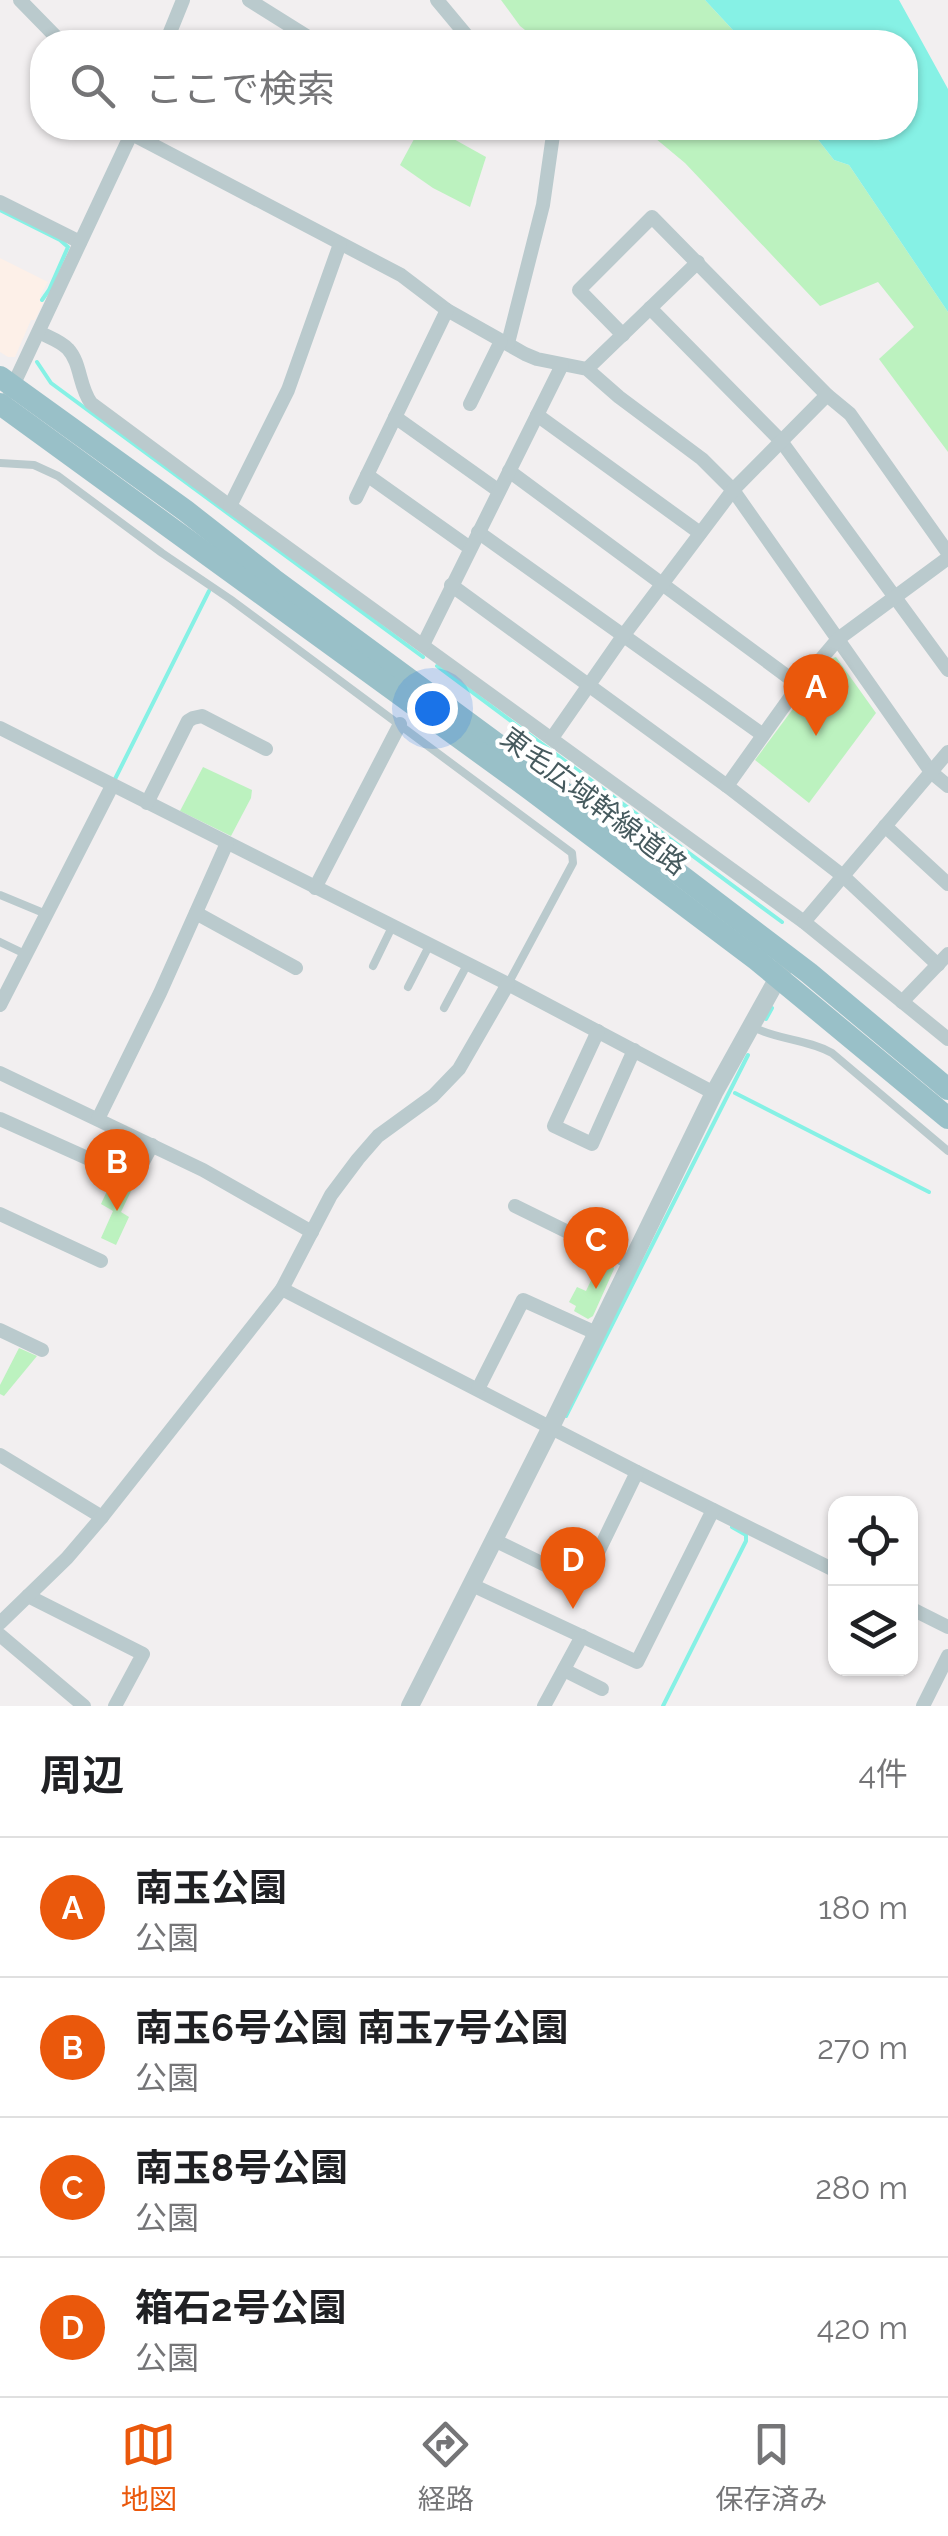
<!DOCTYPE html>
<html lang="ja">
<head>
<meta charset="utf-8">
<style>
	body { margin:0; font-family:Raleway,"Noto Sans JP",sans-serif; background:#f2f2f2; color:#202124 }
	.controls { position:absolute; right:30px; bottom:30px; display:grid; overflow:hidden; border-radius:20px; box-shadow:0 2px 8px #0004 }
	.controls button { width:90px; height:90px; display:grid; place-items:center; padding:0; border:0; border-bottom:2px solid #e0e0e0; background:#fff; color:#202124; font:50px sans-serif }
	.you { position:absolute; left:432px; top:708px; width:35px; height:35px; margin:-25px; border:8px solid #fff; border-radius:50%; background:#1a73e8; box-shadow:0 0 0 15px #1a73e833 }
	.badge { display:grid; place-items:center; width:65px; height:65px; border-radius:50%; background:#ea580c; color:#fff; font-size:32px; font-weight:700 }
	.pin { position:absolute; translate:-50% -82px; filter:drop-shadow(0 2px 5px #0008) }
	.pin::after { content:''; position:absolute; top:52px; width:35px; height:30px; background:inherit; clip-path:polygon(0 0,100% 0,50% 100%) }
	.list { margin:0; padding:0; list-style:none }
	h2 { display:flex; justify-content:space-between; align-items:center; height:130px; margin:0; padding:0 40px; font-size:42px }
	h2 small { font-size:32px; font-weight:400; color:#757577 }
	.list li { display:grid; grid-template-columns:65px 1fr auto; gap:30px; align-items:center; box-sizing:border-box; height:140px; padding:0 40px; border-top:2px solid #e0e0e0 }
	.list b { display:block; font-size:38px; white-space:nowrap }
	.list p { margin:0; font-size:32px; white-space:nowrap; color:#757577 }
	.list em { font-size:32px; font-style:normal; color:#757577 }
	.icon { flex:none; width:55px; height:55px; fill:none; stroke:currentColor; stroke-width:2; stroke-linecap:round; stroke-linejoin:round }
	.map { position:relative; flex:none; width:948px; height:1706px; overflow:hidden }
	.search { position:absolute; background:#fff; box-shadow:0 2px 8px #0004; left:30px; right:30px; top:30px; height:110px; display:flex; align-items:center; gap:25px; box-sizing:border-box; padding:0 35px; border-radius:40px; color:#757577; font-size:38px }
	.sheet { height:690px; background:#fff }
	nav { display:flex; justify-content:space-around; align-items:center; box-sizing:border-box; height:140px; border-top:2px solid #e0e0e0; background:#fff; font-size:28px; color:#757577 }
	nav a { display:grid; justify-items:center; gap:5px }
	nav .on { color:#ea580c }
	.map>svg:first-child { display:block }
	.commercial { fill:#fdf0e8 }
	.green { fill:#bcf2bf }
	.water { fill:#86f1e5 }
	.lines { fill:none; stroke-linecap:round; stroke-linejoin:round }
	.stream { stroke:#86f1e5; stroke-width:4 }
	.service { stroke:#bacacd; stroke-width:8 }
	.minor { stroke:#bacacd; stroke-width:14 }
	.tertiary { stroke:#bacacd; stroke-width:18 }
	.trunk { stroke:#99c0c8; stroke-width:22 }
	.labels { text-anchor:middle; stroke-width:8; stroke-linejoin:round; paint-order:stroke }
	.street-label { font-size:28px; fill:#465a5e; stroke:#fff }
</style>
</head>
<body>
<div class="map">
<svg width="948" height="1706" viewBox="0 0 948 1706">
	<rect width="100%" height="100%" fill="#f2eff0"/>
	<polygon class="commercial" points="0,258 48,282 40,296 44,301 35,320 31,320 15,357 8,357 0,352"/>
	<g class="green">
		<polygon points="501,0 705,0 744,42 540,42 520,26"/>
		<polygon points="420,128 434,128 486,157 470,207 433,188 400,165"/>
		<polygon points="643,128 809,128 834,160 849,165 948,312 948,452 879,359 914,327 878,282 820,306 685,163"/>
		<polygon points="836,657 876,713 809,803 755,760 830,659"/>
		<polygon points="203,767 252,790 251,798 231,836 180,811"/>
		<polygon points="113,1178 133,1187 121,1212 129,1217 116,1245 101,1238 113,1211 101,1204"/>
		<polygon points="602,1257 612,1261 614,1269 593,1316 588,1319 574,1311 576,1306 569,1302 577,1287 586,1291"/>
		<polygon points="19,1348 37,1356 4,1396 0,1394 0,1385"/>
	</g>
	<polygon class="water" points="705,0 899,0 948,89 948,312 849,165 834,160 809,128 906,128 906,42 744,42"/>
	<g class="lines">
		<g class="stream">
			<polyline points="0,210 60,240 68,247 49,290 42,300"/>
			<polyline points="37,362 51,383 423,657"/>
			<polyline points="437,666 782,922"/>
			<polyline points="115,779 209,591"/>
			<polyline points="766,1019 772,1008"/>
			<polyline points="735,1093 929,1192"/>
			<polyline points="566,1416 748,1055"/>
			<polyline points="663,1706 746,1541 746,1535 732,1527"/>
		</g>
		<g class="service">
			<polyline points="0,463 34,465 58,476 162,553 230,599 572,853 573,863 508,984"/>
			<polyline points="0,895 46,914"/>
			<polyline points="0,942 25,954"/>
			<polyline points="373,966 392,927"/>
			<polyline points="408,987 429,946"/>
			<polyline points="444,1008 467,965"/>
			<path d="M753,1027C778,1040 807,1039 832,1053L948,1151"/>
		</g>
		<g class="minor">
			<polyline points="20,0 61,42"/>
			<polyline points="249,0 316,42"/>
			<polyline points="437,0 472,42"/>
			<polyline points="166,42 183,0"/>
			<polyline points="132,134 401,275 447,310 525,354 537,359 587,369 619,397 702,459 733,490 931,772 948,786"/>
			<polyline points="0,202 80,242"/>
			<polyline points="650,308 781,441 948,670"/>
			<path d="M39,332C48,337 61,341 68,349C81,363 79,387 91,403L230,506L804,922L948,1039"/>
			<polyline points="623,335 579,290 652,217 827,395 850,414 948,553"/>
			<polyline points="508,343 543,205 554,128"/>
			<polyline points="587,369 698,262"/>
			<polyline points="10,392 134,128"/>
			<polyline points="470,404 501,341"/>
			<polyline points="537,415 700,533"/>
			<polyline points="395,417 499,491"/>
			<polyline points="509,471 799,685"/>
			<polyline points="367,475 470,548"/>
			<polyline points="356,498 447,310"/>
			<polyline points="230,506 288,390 340,244"/>
			<polyline points="478,532 763,735"/>
			<polyline points="451,585 727,786 843,876 938,965"/>
			<polyline points="423,645 562,365"/>
			<polyline points="0,728 508,984 714,1093"/>
			<polyline points="552,738 623,636 733,490 827,395"/>
			<polyline points="727,786 799,685 838,639 948,558"/>
			<polyline points="147,803 188,721 193,718 202,716 266,749"/>
			<polyline points="885,826 948,884"/>
			<polyline points="315,888 400,724"/>
			<polyline points="196,913 296,968"/>
			<polyline points="804,922 948,752"/>
			<polyline points="902,1002 948,954"/>
			<polyline points="0,1005 112,786"/>
			<polyline points="598,1031 554,1126 592,1144 634,1050"/>
			<polyline points="0,1073 203,1170 312,1232"/>
			<polyline points="0,1119 134,1179 152,1145"/>
			<polyline points="98,1119 160,993 227,843"/>
			<polyline points="515,1206 631,1263"/>
			<polyline points="0,1214 101,1261"/>
			<polyline points="282,1289 637,1472 836,1571"/>
			<polyline points="0,1330 42,1350"/>
			<polyline points="478,1389 523,1300 596,1333"/>
			<polyline points="0,1455 102,1517"/>
			<polyline points="494,1540 574,1579 587,1575 637,1472"/>
			<polyline points="472,1585 637,1662 713,1510"/>
			<polyline points="28,1596 143,1654 115,1706"/>
			<polyline points="910,1608 948,1627"/>
			<polyline points="0,1623 67,1558 102,1517 282,1289 331,1195 358,1159 378,1136 433,1096 459,1069 508,984"/>
			<polyline points="0,1635 84,1706"/>
			<polyline points="564,1670 602,1689"/>
			<polyline points="544,1706 582,1636"/>
			<polyline points="923,1706 948,1656"/>
		</g>
		<polyline class="tertiary" points="410,1706 551,1427 714,1093 784,967"/>
		<g class="trunk">
			<polyline points="0,377 186,511 273,579 539,775 671,868 809,973 948,1089"/>
			<polyline points="0,404 530,789 757,960 948,1118"/>
		</g>
	</g>
	<g class="labels">
		<g class="street-label">
			<text transform="translate(594 801) rotate(37)" y="10">東毛広域幹線道路</text>
		</g>
	</g>
</svg>
<div class="controls">
<button><svg class="icon" aria-label="locate" viewBox="0 0 24 24"><circle cx="12" cy="12" r="6"/><path d="M12 2v4M12 18v4M2 12h4M18 12h4"/></svg></button>
<button><svg class="icon" aria-label="layers" viewBox="0 0 24 24"><path d="M12 4l9 5-9 5-9-5zM3 14l9 5 9-5"/></svg></button>
</div>
<div class="you"></div>
<div class="pin badge" style="left:816px;top:736px">A</div>
<div class="pin badge" style="left:117px;top:1211px">B</div>
<div class="pin badge" style="left:596px;top:1289px">C</div>
<div class="pin badge" style="left:573px;top:1609px">D</div>
<div class="search"><svg class="icon" aria-label="search" viewBox="0 0 24 24"><circle cx="10" cy="10" r="6"/><path d="M15 15l6 6"/></svg>ここで検索</div>
</div>
<section class="sheet">
<h2>周辺<small>4件</small></h2>
<ul class="list">
<li><span class="badge">A</span><div><b>南玉公園</b><p>公園</p></div><em>180 m</em></li>
<li><span class="badge">B</span><div><b>南玉6号公園 南玉7号公園</b><p>公園</p></div><em>270 m</em></li>
<li><span class="badge">C</span><div><b>南玉8号公園</b><p>公園</p></div><em>280 m</em></li>
<li><span class="badge">D</span><div><b>箱石2号公園</b><p>公園</p></div><em>420 m</em></li>
</ul>
</section>
<nav>
<a class="on"><svg class="icon" aria-label="map" viewBox="0 0 24 24"><path d="M3 6l6-2 6 2 6-2v14l-6 2-6-2-6 2zM9 4v14M15 6v14"/></svg>地図</a>
<a><svg class="icon" aria-label="directions" viewBox="0 0 24 24"><path d="M12 3l9 9-9 9-9-9zM9 14v-3h6M13 9l2 2-2 2"/></svg>経路</a>
<a><svg class="icon" aria-label="saved" viewBox="0 0 24 24"><path d="M7 4h10v16l-5-4-5 4z"/></svg>保存済み</a>
</nav>
</body>
</html>
